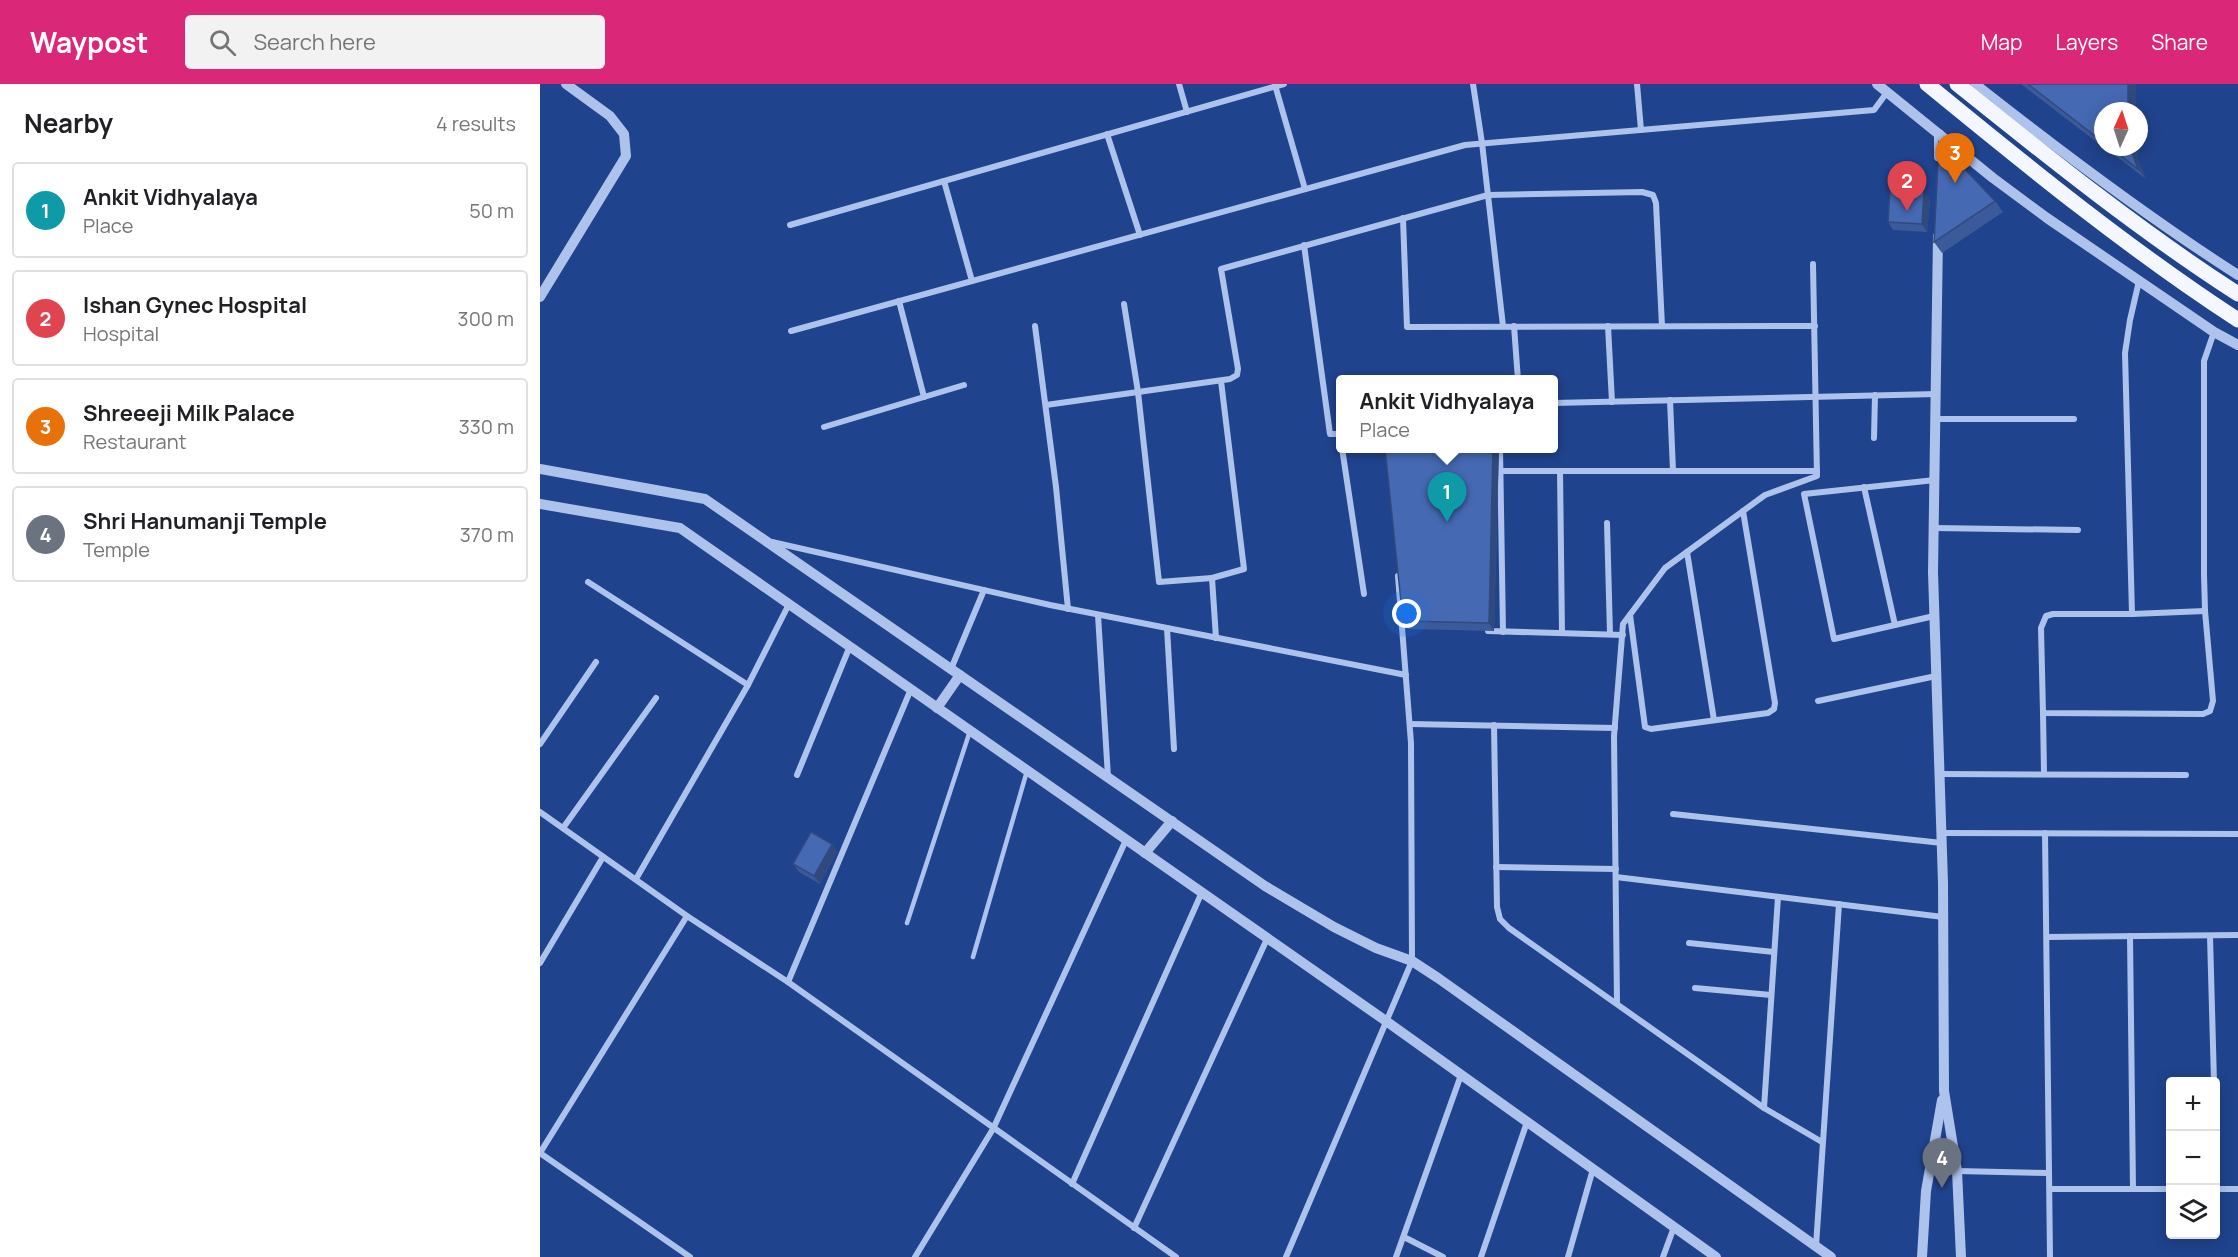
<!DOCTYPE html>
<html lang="en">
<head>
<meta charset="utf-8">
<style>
	body { margin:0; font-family:Manrope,sans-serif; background:#f2f2f2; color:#202124 }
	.controls { position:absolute; right:18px; bottom:18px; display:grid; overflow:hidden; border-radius:6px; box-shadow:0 3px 15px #0003 }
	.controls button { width:54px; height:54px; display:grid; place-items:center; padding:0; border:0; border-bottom:2px solid #e0e0e0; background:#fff; color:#202124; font:30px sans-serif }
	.compass { position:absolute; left:1554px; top:18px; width:54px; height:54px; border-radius:50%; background:#fff; box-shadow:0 3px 15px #0003; rotate:3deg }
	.you { position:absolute; left:867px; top:530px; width:21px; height:21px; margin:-15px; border:4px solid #fff; border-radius:50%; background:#1a73e8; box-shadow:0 0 0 9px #1a73e833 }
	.badge { display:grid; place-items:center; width:39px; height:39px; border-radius:50%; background:#db2777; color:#fff; font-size:20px; font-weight:700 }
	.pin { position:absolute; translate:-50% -50px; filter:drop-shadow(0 2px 3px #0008) }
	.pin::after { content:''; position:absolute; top:32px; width:21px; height:18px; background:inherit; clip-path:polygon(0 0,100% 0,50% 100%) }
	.popup { position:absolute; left:796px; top:291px; width:222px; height:78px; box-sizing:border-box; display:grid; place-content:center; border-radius:6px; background:#fff; filter:drop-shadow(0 2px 4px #0005); font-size:20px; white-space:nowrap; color:#757577 }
	.popup b { font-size:22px; color:#202124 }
	.popup::after { content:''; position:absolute; left:50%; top:100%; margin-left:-12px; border:12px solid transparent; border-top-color:#fff }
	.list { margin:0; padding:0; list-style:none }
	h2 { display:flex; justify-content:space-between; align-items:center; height:78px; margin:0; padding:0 24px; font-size:26px }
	h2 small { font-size:20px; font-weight:400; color:#757577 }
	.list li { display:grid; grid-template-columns:39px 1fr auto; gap:18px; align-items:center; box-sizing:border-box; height:96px; margin:0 12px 12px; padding:0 12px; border:2px solid #e0e0e0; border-radius:6px }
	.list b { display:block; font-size:22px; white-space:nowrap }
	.list p { margin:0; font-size:20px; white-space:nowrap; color:#757577 }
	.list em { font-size:20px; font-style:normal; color:#757577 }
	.icon { flex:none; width:33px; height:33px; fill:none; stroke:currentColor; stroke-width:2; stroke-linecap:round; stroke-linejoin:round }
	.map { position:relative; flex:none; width:1698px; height:1173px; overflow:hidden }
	header { display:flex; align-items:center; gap:36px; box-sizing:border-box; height:84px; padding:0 30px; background:#db2777; color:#fff }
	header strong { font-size:28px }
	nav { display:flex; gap:33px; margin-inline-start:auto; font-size:21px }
	.search { width:420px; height:54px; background:#f2f2f2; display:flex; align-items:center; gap:15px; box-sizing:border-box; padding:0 21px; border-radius:6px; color:#757577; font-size:22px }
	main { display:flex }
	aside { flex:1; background:#fff }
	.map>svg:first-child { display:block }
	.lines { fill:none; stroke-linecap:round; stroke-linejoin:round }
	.service { stroke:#aec3ec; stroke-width:4.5 }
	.minor { stroke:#aec3ec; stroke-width:6 }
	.tertiary { stroke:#aec3ec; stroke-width:10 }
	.primary { stroke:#f4f7ff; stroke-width:15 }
	.wall { fill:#3b5a99 }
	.shaded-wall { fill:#304a7d }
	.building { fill:#4569b2; stroke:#304a7d; stroke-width:1.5 }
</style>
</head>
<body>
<header>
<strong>Waypost</strong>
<div class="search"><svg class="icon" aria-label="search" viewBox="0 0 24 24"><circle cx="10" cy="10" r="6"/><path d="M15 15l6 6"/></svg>Search here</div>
<nav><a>Map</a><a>Layers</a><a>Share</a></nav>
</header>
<main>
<aside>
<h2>Nearby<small>4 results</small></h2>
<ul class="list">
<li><span class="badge" style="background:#0f9aa8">1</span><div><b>Ankit Vidhyalaya</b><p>Place</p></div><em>50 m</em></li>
<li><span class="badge" style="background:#e0444e">2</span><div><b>Ishan Gynec Hospital</b><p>Hospital</p></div><em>300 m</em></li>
<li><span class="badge" style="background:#e8710a">3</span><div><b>Shreeeji Milk Palace</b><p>Restaurant</p></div><em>330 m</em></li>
<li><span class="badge" style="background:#6b7280">4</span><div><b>Shri Hanumanji Temple</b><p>Temple</p></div><em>370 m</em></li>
</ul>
</aside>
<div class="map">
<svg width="1698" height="1173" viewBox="0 0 1698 1173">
	<rect width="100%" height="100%" fill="#20438d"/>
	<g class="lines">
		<g class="service">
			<polyline points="367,839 430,647"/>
			<polyline points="433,873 487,687"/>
		</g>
		<g class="minor">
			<polyline points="639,0 647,28"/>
			<polyline points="933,0 942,59 963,242"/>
			<polyline points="1097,0 1101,46"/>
			<polyline points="735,1 765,105"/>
			<polyline points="567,50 600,151"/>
			<polyline points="404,97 432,197"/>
			<polyline points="863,134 867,243 1275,242"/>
			<polyline points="250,141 744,0"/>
			<polyline points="764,161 790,350 799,350 800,357"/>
			<polyline points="1599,197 1590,236 1585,269 1592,530 1513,530 1506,532 1501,544 1503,629 1663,630 1670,627 1673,617 1665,527 1664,490 1664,277 1674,248"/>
			<polyline points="359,217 384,313"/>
			<polyline points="584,220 598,308 619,498 672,494 676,554"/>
			<polyline points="495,242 516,403 528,525"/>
			<polyline points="974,242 978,296"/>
			<polyline points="1068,242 1072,318"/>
			<polyline points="251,247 925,61 1334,26 1348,7"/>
			<polyline points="1130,316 1133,387"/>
			<polyline points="1014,319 1397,310"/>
			<polyline points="506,321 690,295 697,291 698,285 681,185 948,111 1102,108 1113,111 1116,119 1122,242"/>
			<polyline points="1397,335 1534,335"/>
			<polyline points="284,343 424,301"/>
			<polyline points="1334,354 1335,311"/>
			<polyline points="802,364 824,510"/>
			<polyline points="960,364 963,548"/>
			<polyline points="961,387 1277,387"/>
			<polyline points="1020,387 1022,549"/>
			<polyline points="1324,403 1355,541"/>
			<polyline points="1067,439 1070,550"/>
			<polyline points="1394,444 1538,446"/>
			<polyline points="232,458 510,521 866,591"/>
			<polyline points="1147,468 1174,636"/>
			<polyline points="672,494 704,485 681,297"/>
			<polyline points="48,498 208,601"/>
			<polyline points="1592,530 1665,527"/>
			<polyline points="558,531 568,693"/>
			<polyline points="1090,531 1105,643 1111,645 1228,629 1234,625 1235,619 1203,427"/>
			<polyline points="1394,532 1294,555 1264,410 1395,396"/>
			<polyline points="627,544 634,665"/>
			<polyline points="948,547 1083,551"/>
			<polyline points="411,585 444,506"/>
			<polyline points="1278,617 1396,592"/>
			<polyline points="1503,629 1504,689"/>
			<polyline points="870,640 1075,644"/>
			<polyline points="954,641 957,823 960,835 969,844 1224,1024"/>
			<polyline points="0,660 56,578"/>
			<polyline points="1399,690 1646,691"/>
			<polyline points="257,691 310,562"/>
			<polyline points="0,728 147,832 248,898 636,1173"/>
			<polyline points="1133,730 1402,759"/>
			<polyline points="23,744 116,614"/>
			<polyline points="1401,749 1698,750"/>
			<polyline points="1505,749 1510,1173"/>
			<polyline points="956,783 1076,785"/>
			<polyline points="1076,793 1403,833"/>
			<polyline points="96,795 208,601 249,520"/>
			<polyline points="1238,813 1224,1024 1282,1058"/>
			<polyline points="1590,852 1593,1105"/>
			<polyline points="1670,852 1674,998"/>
			<polyline points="1507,853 1698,851"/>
			<polyline points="1149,859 1234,868"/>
			<polyline points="0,879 63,773"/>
			<polyline points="248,898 371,605"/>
			<polyline points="1155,904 1231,911"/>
			<polyline points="1077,919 1074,652 1083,540 1125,484 1225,411 1277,392 1273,180"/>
			<polyline points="1676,1049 1677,1105"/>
			<polyline points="0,1069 147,832"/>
			<polyline points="0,1069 150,1173"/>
			<polyline points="1417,1087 1509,1089"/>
			<polyline points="532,1100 662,808"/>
			<polyline points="1510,1105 1630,1105"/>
			<polyline points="1676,1105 1698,1105"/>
			<polyline points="594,1144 727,855"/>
			<polyline points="864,1153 903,1173"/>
			<polyline points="1276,1162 1299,820"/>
			<polyline points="375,1173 453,1045 586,756"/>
			<polyline points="746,1173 872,877 871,659 858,492"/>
			<polyline points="856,1173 921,991"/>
			<polyline points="941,1173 987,1038"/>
			<polyline points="1028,1173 1053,1085"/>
			<polyline points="1123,1173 1134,1143"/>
		</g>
		<g class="tertiary">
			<polyline points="1337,0 1453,94 1507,134 1674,248 1698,261"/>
			<path d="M1435,0C1520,67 1607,133 1698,191"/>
			<polyline points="1399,73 1399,50"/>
			<polyline points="1398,152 1393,488 1403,799 1404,1007 1417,1087 1421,1173"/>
			<polyline points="0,213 86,72 84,50 70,32 26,0"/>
			<polyline points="0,385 165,415 725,802 794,843 836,864 872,877 898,894 1291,1173"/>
			<polyline points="0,420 140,444 846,937 1176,1173"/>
			<polyline points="397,624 420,591"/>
			<polyline points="605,769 632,737"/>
			<polyline points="1382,1173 1386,1107 1402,1016"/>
		</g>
		<g class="primary">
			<path d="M1387,0C1487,82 1589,165 1698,236"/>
			<path d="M1417,0C1508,73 1600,147 1698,210"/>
		</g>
	</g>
	<g class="wall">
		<polygon points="1481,0 1596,0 1596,27 1563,27 1563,63"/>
		<polygon points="1564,63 1597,63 1598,75 1606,95"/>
		<polygon points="1390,115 1387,148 1353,146 1348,138"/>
		<polygon points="1455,117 1463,128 1402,169 1394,158"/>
		<polygon points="845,364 959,364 954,547 868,545 863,537"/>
		<polygon points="292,760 297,768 280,800 259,788 253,780"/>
	</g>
	<g class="shaded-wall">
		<rect x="1588" y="0" width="8" height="27"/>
		<polygon points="1590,63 1597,63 1598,75 1606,95 1598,85"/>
		<polygon points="1384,107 1390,115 1387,148 1382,140"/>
		<polygon points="953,364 959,364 954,547 949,539"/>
		<polygon points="292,760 297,768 280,800 274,792"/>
	</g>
	<g class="building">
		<polygon points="1488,0 1588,0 1588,27 1563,27 1563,58"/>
		<polygon points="1399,58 1455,117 1394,158"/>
		<polygon points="1570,63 1590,63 1598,85"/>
		<polygon points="1350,104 1384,107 1382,140 1348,138"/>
		<polygon points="845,364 953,364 949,539 863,537"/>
		<polygon points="271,748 292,760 274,792 253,780"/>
	</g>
</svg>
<div class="controls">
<button>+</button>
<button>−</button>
<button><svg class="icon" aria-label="layers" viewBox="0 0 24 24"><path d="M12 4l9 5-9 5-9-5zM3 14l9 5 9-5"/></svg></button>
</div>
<svg class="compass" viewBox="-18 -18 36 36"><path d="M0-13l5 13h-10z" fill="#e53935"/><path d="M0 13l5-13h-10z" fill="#757577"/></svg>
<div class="you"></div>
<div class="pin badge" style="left:907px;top:438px;background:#0f9aa8">1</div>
<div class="popup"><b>Ankit Vidhyalaya</b>Place</div>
<div class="pin badge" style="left:1367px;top:127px;background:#e0444e">2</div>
<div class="pin badge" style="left:1415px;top:99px;background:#e8710a">3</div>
<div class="pin badge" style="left:1402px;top:1104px;background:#6b7280">4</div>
</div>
</main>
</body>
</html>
